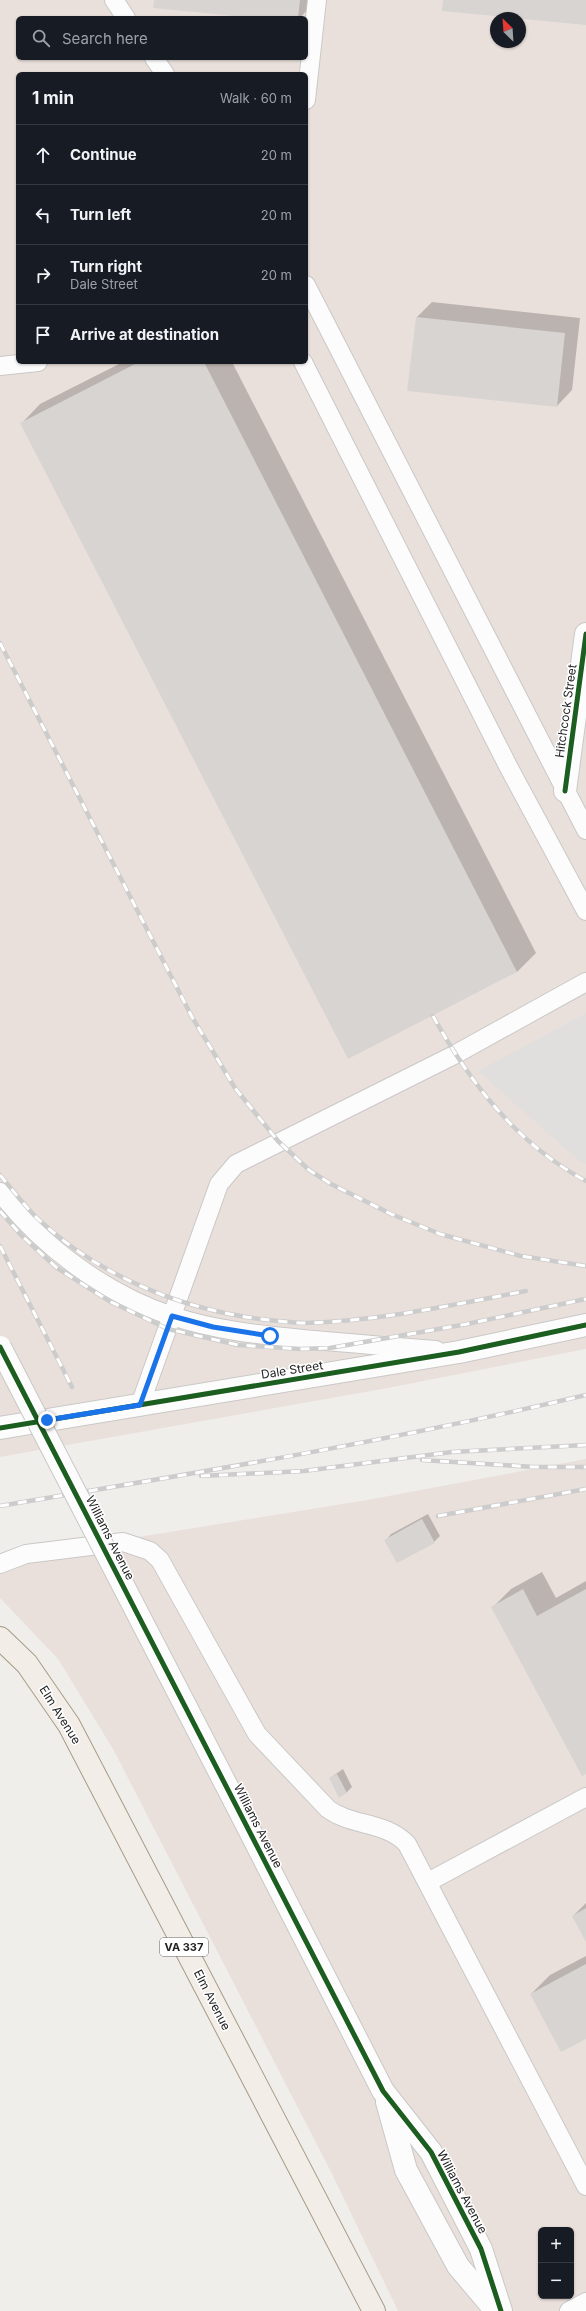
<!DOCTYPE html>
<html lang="en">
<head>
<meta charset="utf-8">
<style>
	body { margin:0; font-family:Inter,sans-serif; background:#20242c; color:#f1f3f6 }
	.controls { position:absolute; right:12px; bottom:12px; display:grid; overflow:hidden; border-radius:6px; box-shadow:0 1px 3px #0004 }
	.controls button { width:36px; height:36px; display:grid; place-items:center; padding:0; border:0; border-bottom:1px solid #363941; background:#171b24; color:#f1f3f6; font:20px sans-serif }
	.compass { position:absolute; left:490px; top:12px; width:36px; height:36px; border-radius:50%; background:#171b24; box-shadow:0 1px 3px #0004; rotate:335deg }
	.stop { position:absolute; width:12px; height:12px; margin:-9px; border:3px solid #1a73e8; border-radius:50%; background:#fff }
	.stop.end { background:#1a73e8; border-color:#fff; box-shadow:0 1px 4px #0008 }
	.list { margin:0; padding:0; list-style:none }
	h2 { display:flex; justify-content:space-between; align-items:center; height:52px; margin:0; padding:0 16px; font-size:17px }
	h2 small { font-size:13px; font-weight:400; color:#9ea1a6 }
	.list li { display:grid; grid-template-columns:26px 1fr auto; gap:12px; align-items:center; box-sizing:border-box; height:60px; padding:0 16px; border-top:1px solid #363941 }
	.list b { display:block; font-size:15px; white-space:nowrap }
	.list p { margin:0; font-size:13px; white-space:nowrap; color:#9ea1a6 }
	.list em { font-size:13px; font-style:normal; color:#9ea1a6 }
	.icon { flex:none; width:22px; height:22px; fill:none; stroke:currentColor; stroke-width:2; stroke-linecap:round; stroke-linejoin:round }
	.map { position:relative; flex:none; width:586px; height:2311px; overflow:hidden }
	.search { position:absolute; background:#171b24; box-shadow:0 1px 3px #0004; left:16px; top:16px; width:292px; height:44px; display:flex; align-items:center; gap:10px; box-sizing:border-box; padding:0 14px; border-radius:6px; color:#9ea1a6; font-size:15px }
	.panel { position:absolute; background:#171b24; box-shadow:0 1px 3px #0004; left:16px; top:72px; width:292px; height:292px; border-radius:6px }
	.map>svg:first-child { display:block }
	.military { fill:#eae0db; fill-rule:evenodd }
	.parking { fill:#e0dfde }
	.shadow { fill:#0003 }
	.building { fill:#d7d4d2 }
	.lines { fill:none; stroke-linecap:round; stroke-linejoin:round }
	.service-casing { stroke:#c9c8c7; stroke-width:20 }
	.minor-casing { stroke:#c9c8c7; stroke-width:24 }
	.tertiary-casing { stroke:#c9c8c7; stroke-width:24 }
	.primary-casing { stroke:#a79c86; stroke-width:24 }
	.service { stroke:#fdfcfc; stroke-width:18 }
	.minor { stroke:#fdfcfc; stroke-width:22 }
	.tertiary { stroke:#fdfcfc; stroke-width:22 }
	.primary { stroke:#f3ede7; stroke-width:22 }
	.rail-casing { stroke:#ccc; stroke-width:4.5 }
	.rail { stroke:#fff; stroke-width:3; stroke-dasharray:9; stroke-linecap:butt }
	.tertiary-bridge-casing { stroke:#c9c8c7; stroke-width:24; stroke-linecap:butt }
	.tertiary-bridge { stroke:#fdfcfc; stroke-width:22 }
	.cycleway-casing { stroke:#fff; stroke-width:8 }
	.cycleway { stroke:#1b5e20; stroke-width:5 }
	.route { stroke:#1a73e8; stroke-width:5 }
	.labels { text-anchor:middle; stroke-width:3; stroke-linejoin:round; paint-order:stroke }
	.shield { fill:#fff; stroke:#646464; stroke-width:1 }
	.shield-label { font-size:11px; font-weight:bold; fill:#222 }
	.street-label { font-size:12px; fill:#222; stroke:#fff }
</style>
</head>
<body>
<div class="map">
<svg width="586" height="2311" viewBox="0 0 586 2311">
	<rect width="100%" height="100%" fill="#f0eeeb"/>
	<g class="military">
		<path d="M0,0H586V1349L388,1388L0,1457ZM18,18H306V58H18ZM496,18H520V42H496ZM18,74H306V362H18Z"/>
		<path d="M586,1459V2311H398L331,2172L113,1749L58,1659L0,1598V1555L126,1539L367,1500ZM541,2230H571V2296H541Z"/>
	</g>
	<polygon class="parking" points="586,1013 586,1164 578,1160 478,1071"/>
	<g class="shadow">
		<polygon points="155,0 316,0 300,18 266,18"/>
		<polygon points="432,302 580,318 572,390 557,406 417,317"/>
		<polygon points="123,362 232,362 536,953 517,972 22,423 40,404"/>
		<polygon points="428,1514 440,1536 434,1542 386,1540 391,1534"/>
		<polygon points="542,1572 556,1598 586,1581 586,1773 492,1608 511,1589"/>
		<polygon points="343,1769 352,1787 346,1793 330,1778"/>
		<polygon points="586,1903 586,1940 573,1916"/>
		<polygon points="586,1956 586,2038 531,1994 550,1975"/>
	</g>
	<g class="building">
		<polygon points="154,0 300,0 298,18 256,18 153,8"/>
		<polygon points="443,0 586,0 586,25 442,11"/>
		<polygon points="416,317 565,333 557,407 407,391"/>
		<polygon points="139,362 204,362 517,972 348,1059 20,423"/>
		<polygon points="422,1519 435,1543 397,1563 384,1540"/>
		<polygon points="523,1589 537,1616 586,1589 586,1774 582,1776 491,1607"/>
		<polygon points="337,1774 347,1793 339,1798 329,1778"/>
		<polygon points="586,1908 586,1942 572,1916"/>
		<polygon points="586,1964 586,2039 561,2052 530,1994"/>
	</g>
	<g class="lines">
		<defs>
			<g id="service">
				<polyline points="114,0 126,18"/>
				<polyline points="154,58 165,74"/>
				<polyline points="306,100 317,0"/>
				<polyline points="306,285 586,830"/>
				<polyline points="303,362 508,766 586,911"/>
				<polyline points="0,366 38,362"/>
				<path d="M0,1192C42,1247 106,1294 172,1316C214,1330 260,1335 303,1339C348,1343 392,1347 436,1350"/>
				<polyline points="140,1405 219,1184 236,1164 454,1055 586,982"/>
				<path d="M0,1564L26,1554L123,1542L150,1551L160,1560L257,1734L328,1809C353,1827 385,1821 407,1844L586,2186"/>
				<polyline points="428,1882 586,1797"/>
				<polyline points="569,2311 586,2302"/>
			</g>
			<g id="minor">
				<polyline points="565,791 586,634"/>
				<polyline points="0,1428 459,1352 586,1325"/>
			</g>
			<g id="tertiary">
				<polyline points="234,1800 383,2091 431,2152 481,2249 501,2311"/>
				<polyline points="387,2102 406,2170 458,2266 496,2311"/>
			</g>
			<polyline id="primary" points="0,1638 27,1664 69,1725 374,2311"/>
		</defs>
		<use href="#service" class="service-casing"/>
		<use href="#minor" class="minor-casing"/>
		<use href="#tertiary" class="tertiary-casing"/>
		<use href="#primary" class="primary-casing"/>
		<use href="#service" class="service"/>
		<use href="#minor" class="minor"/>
		<use href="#tertiary" class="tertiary"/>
		<use href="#primary" class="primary"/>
		<defs>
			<g id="rail">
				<polyline points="0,643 192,1017 235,1088 278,1141 309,1170 331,1184 391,1214 440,1234 521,1256 586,1266"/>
				<path d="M433,1016C470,1083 517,1144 586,1181"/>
				<path d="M0,1175C12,1189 23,1204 35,1216C97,1276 184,1311 269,1320C280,1321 293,1323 305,1323C380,1321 452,1305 526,1291"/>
				<polyline points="0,1211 21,1235 57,1268 111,1302 168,1329 238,1345 300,1349 330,1348 467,1324 586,1299"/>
				<polyline points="0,1246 72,1387"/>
				<polyline points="422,1460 534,1467 586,1467"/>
				<polyline points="201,1476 304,1471 452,1452 586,1445"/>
				<path d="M0,1506C196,1473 392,1441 586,1395"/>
				<polyline points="438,1516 586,1489"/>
			</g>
		</defs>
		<use href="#rail" class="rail-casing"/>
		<use href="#rail" class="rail"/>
		<defs>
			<polyline id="tertiary-bridge" points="0,1347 234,1800"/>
		</defs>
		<use href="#tertiary-bridge" class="tertiary-bridge-casing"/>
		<use href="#tertiary-bridge" class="tertiary-bridge"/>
		<defs>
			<g id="cycleway">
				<polyline points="565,791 586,634"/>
				<polyline points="0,1347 383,2091 431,2152 481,2249 501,2311"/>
				<polyline points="0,1428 459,1352 586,1325"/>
			</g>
		</defs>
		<use href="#cycleway" class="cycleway-casing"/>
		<use href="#cycleway" class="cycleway"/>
	</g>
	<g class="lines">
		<polyline class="route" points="47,1420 140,1405 172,1316 213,1327 270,1336"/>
	</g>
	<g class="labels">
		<rect class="shield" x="160" y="1938" width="48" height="18" rx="3"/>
		<g class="shield-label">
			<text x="184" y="1951">VA 337</text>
		</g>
		<g class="street-label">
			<text transform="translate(566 711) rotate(-82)" y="4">Hitchcock Street</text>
			<text transform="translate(292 1370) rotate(-9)" y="4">Dale Street</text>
			<text transform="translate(110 1538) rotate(63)" y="4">Williams Avenue</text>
			<text transform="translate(60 1715) rotate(58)" y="4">Elm Avenue</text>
			<text transform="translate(258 1826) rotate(63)" y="4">Williams Avenue</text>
			<text transform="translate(212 2000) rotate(63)" y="4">Elm Avenue</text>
			<text transform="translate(462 2192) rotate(62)" y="4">Williams Avenue</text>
		</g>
	</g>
</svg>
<div class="controls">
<button>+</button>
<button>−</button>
</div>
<svg class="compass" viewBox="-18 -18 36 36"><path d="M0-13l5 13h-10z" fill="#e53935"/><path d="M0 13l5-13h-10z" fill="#9ea1a6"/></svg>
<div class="stop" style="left:270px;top:1336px"></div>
<div class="stop end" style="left:47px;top:1420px"></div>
<div class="search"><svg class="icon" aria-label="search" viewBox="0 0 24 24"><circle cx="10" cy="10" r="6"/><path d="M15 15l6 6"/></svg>Search here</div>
<section class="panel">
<h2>1 min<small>Walk · 60 m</small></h2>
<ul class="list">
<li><svg class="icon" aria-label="ahead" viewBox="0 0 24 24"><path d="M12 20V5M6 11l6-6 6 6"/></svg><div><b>Continue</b></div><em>20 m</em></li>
<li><svg class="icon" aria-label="left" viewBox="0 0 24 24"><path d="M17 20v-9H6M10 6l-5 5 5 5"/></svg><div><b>Turn left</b></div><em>20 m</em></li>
<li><svg class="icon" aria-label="right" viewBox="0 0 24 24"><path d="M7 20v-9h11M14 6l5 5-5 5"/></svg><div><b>Turn right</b><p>Dale Street</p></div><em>20 m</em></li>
<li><svg class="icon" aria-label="arrive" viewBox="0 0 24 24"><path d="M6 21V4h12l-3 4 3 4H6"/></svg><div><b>Arrive at destination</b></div></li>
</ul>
</section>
</div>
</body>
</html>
